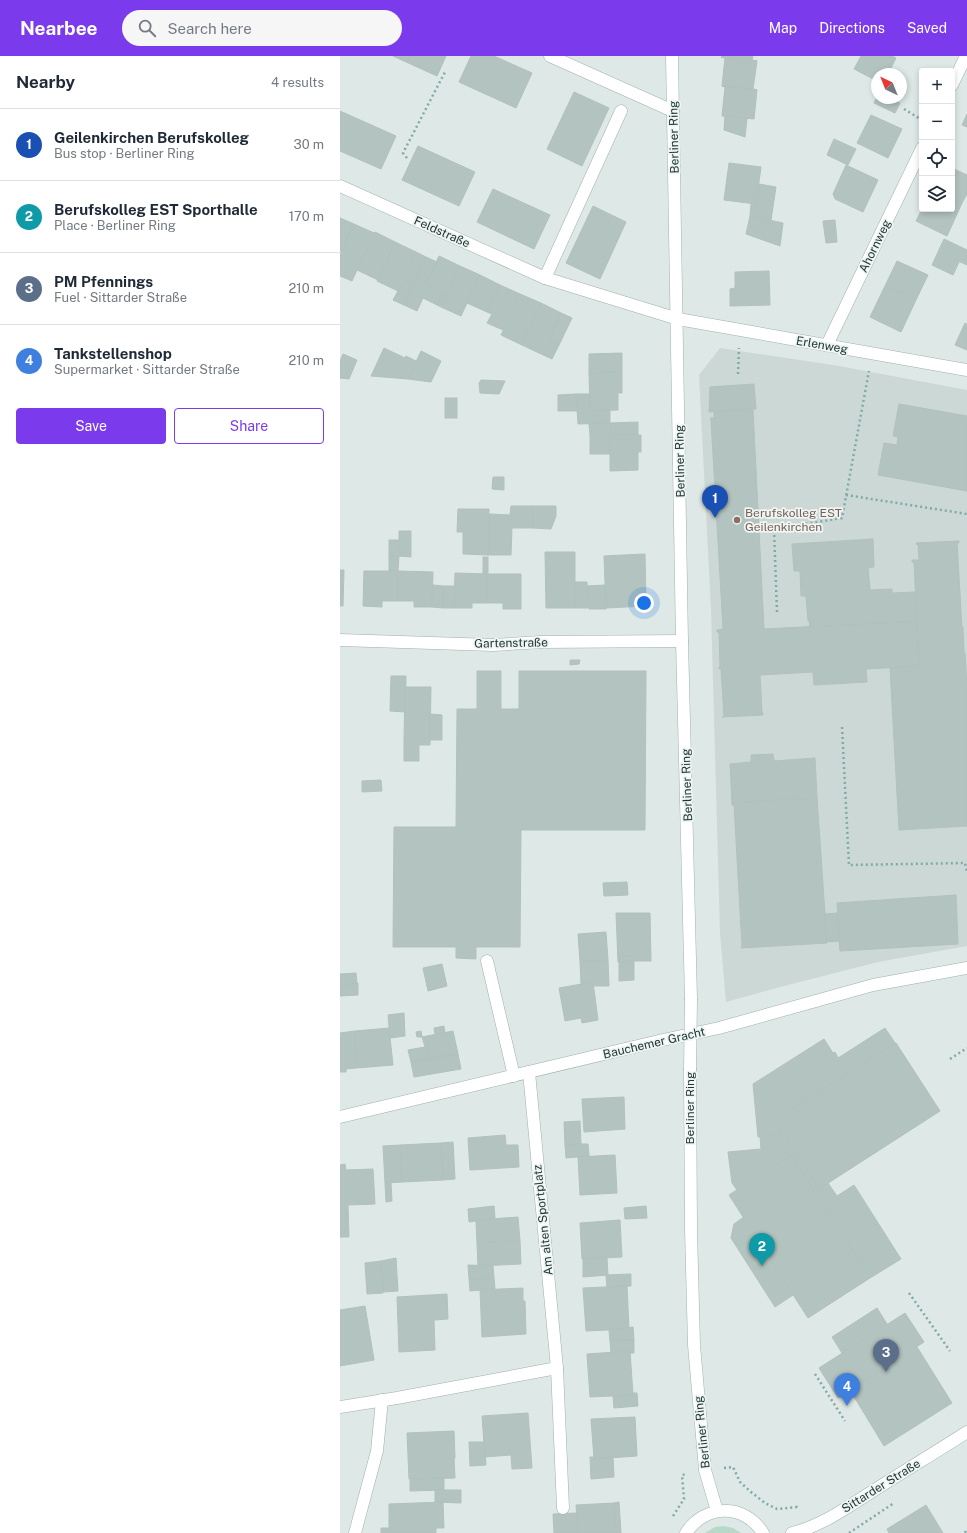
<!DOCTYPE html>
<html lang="en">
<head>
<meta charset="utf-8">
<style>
	body { margin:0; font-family:"Public Sans",sans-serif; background:#f6f6f7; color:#1f2937 }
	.controls { position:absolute; right:12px; top:12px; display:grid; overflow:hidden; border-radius:4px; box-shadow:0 2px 6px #0003 }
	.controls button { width:36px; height:36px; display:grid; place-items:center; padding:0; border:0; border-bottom:1px solid #e0e1e3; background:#fff; color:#1f2937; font:20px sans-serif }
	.compass { position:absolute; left:531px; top:12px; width:36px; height:36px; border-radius:50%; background:#fff; box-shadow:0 2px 6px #0003; rotate:317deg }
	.you { position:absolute; left:304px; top:547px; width:14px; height:14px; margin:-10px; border:3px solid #fff; border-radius:50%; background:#1a73e8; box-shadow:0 0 0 6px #1a73e833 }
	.badge { display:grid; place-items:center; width:26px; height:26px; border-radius:50%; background:#7c3aed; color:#fff; font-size:13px; font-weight:700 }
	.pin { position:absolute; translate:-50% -33px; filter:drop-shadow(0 1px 2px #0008) }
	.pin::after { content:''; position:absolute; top:21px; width:14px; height:12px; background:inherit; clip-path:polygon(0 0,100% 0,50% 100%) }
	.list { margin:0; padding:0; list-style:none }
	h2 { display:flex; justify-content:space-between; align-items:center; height:52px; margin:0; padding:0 16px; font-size:17px }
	h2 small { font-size:13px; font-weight:400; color:#747a83 }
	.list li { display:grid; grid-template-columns:26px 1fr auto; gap:12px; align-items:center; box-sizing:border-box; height:72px; padding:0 16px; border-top:1px solid #e0e1e3 }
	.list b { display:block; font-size:15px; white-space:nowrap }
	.list p { margin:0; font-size:13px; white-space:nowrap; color:#747a83 }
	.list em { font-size:13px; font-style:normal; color:#747a83 }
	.actions { display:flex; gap:8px; padding:12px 16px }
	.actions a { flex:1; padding:9px 0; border:1px solid #7c3aed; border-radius:4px; text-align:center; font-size:14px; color:#7c3aed }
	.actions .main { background:#7c3aed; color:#fff }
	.icon { flex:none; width:22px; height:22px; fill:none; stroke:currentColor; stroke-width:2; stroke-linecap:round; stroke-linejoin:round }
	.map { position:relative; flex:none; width:627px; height:1477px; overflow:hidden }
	header { display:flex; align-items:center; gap:24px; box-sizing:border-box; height:56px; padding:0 20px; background:#7c3aed; color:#fff }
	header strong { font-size:19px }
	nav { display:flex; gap:22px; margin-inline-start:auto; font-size:14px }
	.search { width:280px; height:36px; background:#f6f6f7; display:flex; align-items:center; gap:10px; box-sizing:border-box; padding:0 14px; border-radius:22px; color:#747a83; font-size:15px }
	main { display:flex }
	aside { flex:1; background:#fff }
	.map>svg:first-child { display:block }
	.built { fill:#ccd8d5 }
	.green { fill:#b8d9c8 }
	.building { fill:#b3c3bf; stroke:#b1c1be }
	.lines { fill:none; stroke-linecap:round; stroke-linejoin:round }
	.lane-casing { stroke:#a1afad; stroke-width:13 }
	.street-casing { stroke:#a1afad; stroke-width:13 }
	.secondary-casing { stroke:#9eb3b0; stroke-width:13 }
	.path { stroke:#80aaa6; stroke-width:2.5; stroke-dasharray:2 3; stroke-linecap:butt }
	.lane { stroke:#fff; stroke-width:12 }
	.street { stroke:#fff; stroke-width:12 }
	.secondary { stroke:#fff; stroke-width:12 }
	.secondary-bridge-casing { stroke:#9eb3b0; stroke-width:13; stroke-linecap:butt }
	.secondary-bridge { stroke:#fff; stroke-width:12 }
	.education-dot { fill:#8d6e63; stroke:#eef5f3; stroke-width:1.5 }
	.labels { text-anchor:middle; stroke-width:3.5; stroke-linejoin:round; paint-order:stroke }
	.street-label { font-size:12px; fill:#203735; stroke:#eef5f3 }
	.education-label { font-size:12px; fill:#785e54; stroke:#eef5f3; text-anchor:start }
</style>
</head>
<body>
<header>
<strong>Nearbee</strong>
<div class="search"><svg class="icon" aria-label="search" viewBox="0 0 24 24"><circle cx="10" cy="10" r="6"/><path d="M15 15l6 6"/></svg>Search here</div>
<nav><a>Map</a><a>Directions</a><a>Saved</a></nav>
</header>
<main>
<aside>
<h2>Nearby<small>4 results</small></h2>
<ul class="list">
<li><span class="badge" style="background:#1a4fb4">1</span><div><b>Geilenkirchen Berufskolleg</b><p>Bus stop · Berliner Ring</p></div><em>30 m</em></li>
<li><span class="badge" style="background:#0f9aa8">2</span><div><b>Berufskolleg EST Sporthalle</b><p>Place · Berliner Ring</p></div><em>170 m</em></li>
<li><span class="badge" style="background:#5c6f8a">3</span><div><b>PM Pfennings</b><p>Fuel · Sittarder Straße</p></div><em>210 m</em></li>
<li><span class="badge" style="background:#3f7fe0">4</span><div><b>Tankstellenshop</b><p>Supermarket · Sittarder Straße</p></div><em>210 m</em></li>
</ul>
<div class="actions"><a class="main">Save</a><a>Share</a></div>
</aside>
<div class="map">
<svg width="627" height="1477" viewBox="0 0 627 1477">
	<rect width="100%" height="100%" fill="#dee8e6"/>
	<polygon class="built" points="380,292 499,310 627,334 627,890 538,906 444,930 386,946 380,877 371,553 359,319"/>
	<polygon class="green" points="384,1470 393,1472 401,1477 365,1477 375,1471"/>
	<g class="building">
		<polygon points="53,0 106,0 97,20"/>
		<polygon points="131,0 154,0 192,17 176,52 119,26"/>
		<polygon points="382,0 413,0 412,4 417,5 381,1"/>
		<polygon points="521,0 552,0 556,2 548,18 537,18 537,25 514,13"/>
		<polygon points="381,1 417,5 413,33 417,34 382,30 385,2"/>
		<polygon points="382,30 417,34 414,63 382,60 385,31"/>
		<polygon points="234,36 269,52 242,110 207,93"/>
		<polygon points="537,41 550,42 560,47 555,57 534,47"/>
		<polygon points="0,55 56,80 41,113 0,95"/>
		<polygon points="627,58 627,71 622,69"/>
		<polygon points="531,59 562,73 548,102 517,87"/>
		<polygon points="385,60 407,62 405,81 384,74"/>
		<polygon points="494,83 516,93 508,109 487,99"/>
		<polygon points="78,90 135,116 119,150 62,124"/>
		<polygon points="389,107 421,111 416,148 384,144"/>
		<polygon points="506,109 538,124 523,156 495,143 493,138"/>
		<polygon points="612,112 627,119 627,138 622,147 612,143"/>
		<polygon points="419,128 436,131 431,164 410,160 411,148 416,148"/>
		<polygon points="153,133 210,159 194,193 137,166"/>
		<polygon points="612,143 622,147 607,180 576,165 582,153 612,153"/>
		<polygon points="253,150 286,166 260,223 226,207"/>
		<polygon points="410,160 443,167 440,190 406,178"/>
		<polygon points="0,162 14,168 2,196 0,195"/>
		<polygon points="495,164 497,186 486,187 483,165"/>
		<polygon points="14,168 34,177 12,225 0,220 0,199"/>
		<polygon points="35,176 55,186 38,224 17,214"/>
		<polygon points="604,183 627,194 627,209 598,196"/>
		<polygon points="55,186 76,196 58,235 37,225"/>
		<polygon points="76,196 86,201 74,228 64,224"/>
		<polygon points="598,196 619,206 613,219 592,209"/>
		<polygon points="99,200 120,210 107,237 86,228"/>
		<polygon points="86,201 97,206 86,228 103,236 97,249 83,242 77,255 64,249"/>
		<polygon points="557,205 588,219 576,244 545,230"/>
		<polygon points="120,210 140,219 121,260 101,251"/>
		<polygon points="429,215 430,249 390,250 390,233 395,232 395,216"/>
		<polygon points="140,219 160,229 147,256 127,247"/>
		<polygon points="64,224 74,228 64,249 53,244"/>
		<polygon points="160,229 180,238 163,274 147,267 152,258 147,256"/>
		<polygon points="545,230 576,244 561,276 530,261"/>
		<polygon points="103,236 107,237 101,251 97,249"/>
		<polygon points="180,238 201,247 188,275 168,265"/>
		<polygon points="201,247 221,257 209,284 219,289 212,303 182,289"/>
		<polygon points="221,257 232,262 219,289 209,284"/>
		<polygon points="168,265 188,275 182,289 161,279"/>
		<polygon points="625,267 627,268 627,294 615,289"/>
		<polygon points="44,292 65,302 66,300 76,305 68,323 31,320"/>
		<polygon points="81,295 101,305 91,326 68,323"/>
		<polygon points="282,297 282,316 249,317 249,298"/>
		<polygon points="3,298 17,304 9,323 0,322 0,305"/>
		<polygon points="282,316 282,337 278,337 278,354 250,355 249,317"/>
		<polygon points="141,324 165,325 159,338 140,337 139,327"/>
		<polygon points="414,328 416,353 369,356 370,331"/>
		<polygon points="236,338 237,355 218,355 218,339"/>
		<polygon points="236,338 249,338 250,355 270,354 270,367 238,368"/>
		<rect x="105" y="342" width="12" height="20"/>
		<polygon points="559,348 627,360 627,435 538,419 544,387 557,389 558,381 553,380"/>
		<polygon points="413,354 424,573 577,565 579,610 526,613 527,626 474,629 473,616 420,619 422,657 423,657 423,659 382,661 384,660 381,613 379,613 379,611 380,611 379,576 377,576 377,574 383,573 371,364 370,362 374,362 374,356"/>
		<polygon points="298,366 298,379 271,379 270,367"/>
		<polygon points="270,367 271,379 250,379 249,368"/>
		<rect x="250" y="379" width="20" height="19"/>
		<polygon points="270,379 301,379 301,396 298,396 298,414 270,415"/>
		<polygon points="153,421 164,421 164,434 152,433"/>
		<polygon points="171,450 193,450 193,472 172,472 171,499 148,499 149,458 170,459"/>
		<polygon points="193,450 216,450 216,460 211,473 193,472"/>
		<polygon points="118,453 149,453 148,499 123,498 123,476 117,476"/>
		<polygon points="59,475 71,475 71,501 59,500"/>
		<polygon points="533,483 534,511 528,512 530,534 552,533 552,537 575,536 577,565 470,571 469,565 468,565 466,540 461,540 460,515 454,515 452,488"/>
		<rect x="49" y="484" width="10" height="16"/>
		<polygon points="619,485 619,487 617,487 622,572 624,572 623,573 624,597 625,597 627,631 627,770 559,774 550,612 579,610 574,507 572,506 572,504 579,504 578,488 577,489 576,487"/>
		<polygon points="205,496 235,496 235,552 206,552"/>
		<polygon points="305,498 306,550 266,552 264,500"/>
		<polygon points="49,500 59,500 58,515 49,515"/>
		<rect x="143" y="501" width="5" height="17"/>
		<polygon points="0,514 4,514 3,550 0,550"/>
		<polygon points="24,515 58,515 58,545 42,545 42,551 23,550"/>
		<polygon points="58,515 93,516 92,551 74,551 74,545 58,545"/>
		<polygon points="115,517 148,518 148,547 132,547 132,552 114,552"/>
		<polygon points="148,518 181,518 181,553 163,553 163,547 148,547"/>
		<polygon points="235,526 247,526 248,552 235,552"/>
		<polygon points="93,529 103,530 103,552 92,551"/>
		<polygon points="265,529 266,553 249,553 247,530"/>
		<polygon points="103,530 115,530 114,552 103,552"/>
		<polygon points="230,604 240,604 239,608 230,609"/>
		<polygon points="137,615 161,615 161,653 179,653 179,615 306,615 305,774 181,774 180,891 136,891 136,903 116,902 116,891 53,891 54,771 116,771 117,653 137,653"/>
		<polygon points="51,620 66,620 65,656 50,655"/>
		<polygon points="65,631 91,631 90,689 72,689 72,685 64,685"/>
		<polygon points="90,658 102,659 102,684 90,684"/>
		<polygon points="64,685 72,685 72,689 79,689 79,705 64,705"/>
		<polygon points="433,698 434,705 475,702 477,742 392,747 390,708 411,706 411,699"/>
		<polygon points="41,724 42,735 22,736 22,725"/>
		<polygon points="477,742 487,887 401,892 402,890 394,749 392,749 392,747"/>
		<polygon points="287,826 288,839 264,840 263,827"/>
		<polygon points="616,839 618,888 500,895 497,847"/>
		<polygon points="276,857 310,857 311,905 293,905 292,900 280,900 280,906 278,906"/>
		<polygon points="498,857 499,885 486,886 485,858"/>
		<polygon points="266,876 268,904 240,906 238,878"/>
		<polygon points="280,900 292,900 293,905 280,906"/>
		<polygon points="268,904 269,930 253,930 253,926 241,928 240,906"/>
		<polygon points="294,905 294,924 279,925 279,906"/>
		<polygon points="102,908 107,930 88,935 83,912"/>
		<polygon points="16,917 17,928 0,929 0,918"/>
		<polygon points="253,926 258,964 242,967 241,962 225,965 219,932"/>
		<polygon points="18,927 18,939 0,940 0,929"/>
		<polygon points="64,957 65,980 50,982 48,959"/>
		<polygon points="104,970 105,977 95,978 94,972"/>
		<polygon points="49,972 53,1009 16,1012 15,975"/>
		<polygon points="545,972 555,987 435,1064 444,1078 418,1081 413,1028 484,983 493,997 495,996 498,1002"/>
		<polygon points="15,975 16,1012 6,1013 6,1016 0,1016 0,977"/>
		<polygon points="81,975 82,981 77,981 76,976"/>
		<polygon points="113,975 118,998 89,1003 82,981"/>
		<polygon points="555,987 556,987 600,1055 479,1133 435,1064"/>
		<polygon points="85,991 89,1003 71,1006 68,994"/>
		<polygon points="118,998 121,1013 74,1021 71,1006"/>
		<polygon points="284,1041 285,1073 244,1076 242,1043"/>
		<polygon points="240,1065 241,1088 225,1089 224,1066"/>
		<polygon points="444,1078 479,1133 488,1127 497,1140 514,1129 561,1203 530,1222 451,1099 397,1134 392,1127 388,1096 421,1093 420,1081"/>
		<polygon points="165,1079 166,1089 178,1089 179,1111 130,1114 128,1082"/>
		<polygon points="113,1086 115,1123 103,1124 101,1087"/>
		<polygon points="101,1087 103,1124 62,1126 60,1089"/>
		<polygon points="241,1088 248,1088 249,1100 226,1102 225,1089"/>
		<polygon points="60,1089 62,1126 45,1127 43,1090"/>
		<polygon points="275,1099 277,1137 240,1139 238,1101"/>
		<polygon points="451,1099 530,1222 468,1262 389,1139"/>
		<polygon points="5,1108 6,1114 33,1113 35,1148 8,1149 9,1181 0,1181 0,1109"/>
		<polygon points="45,1127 51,1127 52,1145 46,1146"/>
		<polygon points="154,1150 155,1162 136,1164 136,1165 129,1166 128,1153"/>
		<polygon points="306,1150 307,1162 285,1163 284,1152"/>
		<polygon points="178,1161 180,1185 137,1187 136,1164"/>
		<polygon points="404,1161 453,1239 435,1251 391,1182 394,1168"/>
		<polygon points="280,1164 282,1201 242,1203 240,1167"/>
		<polygon points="180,1185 181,1208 138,1210 137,1187"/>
		<polygon points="56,1202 58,1235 43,1236 41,1205"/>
		<polygon points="267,1202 268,1219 243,1221 243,1203"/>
		<polygon points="41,1205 43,1237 27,1238 25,1207"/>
		<polygon points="128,1209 153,1210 154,1222 129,1223"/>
		<polygon points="291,1218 291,1230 267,1231 266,1219"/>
		<polygon points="154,1222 155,1233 130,1235 129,1223"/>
		<polygon points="287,1230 289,1273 246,1275 243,1232"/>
		<polygon points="183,1232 183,1245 185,1245 186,1278 142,1281 140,1234"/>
		<polygon points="107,1238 108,1263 94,1264 95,1294 59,1296 57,1241"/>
		<polygon points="25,1250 34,1304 0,1310 0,1254"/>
		<polygon points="537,1252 547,1268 502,1297 492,1281"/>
		<polygon points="565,1257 584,1286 498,1342 479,1312"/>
		<polygon points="293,1271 294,1284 270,1285 269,1274"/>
		<polygon points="294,1284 294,1297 290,1297 290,1295 271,1297 270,1285"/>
		<polygon points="577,1291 612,1347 544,1390 510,1334"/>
		<polygon points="290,1295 293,1339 250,1341 247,1298"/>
		<polygon points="293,1337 297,1337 298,1350 274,1352 273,1340 293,1339"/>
		<polygon points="188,1357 192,1412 172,1413 171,1399 145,1401 142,1360"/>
		<polygon points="295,1361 297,1400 254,1403 251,1363"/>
		<polygon points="114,1375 115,1402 114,1402 115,1422 69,1423 67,1377"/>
		<polygon points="129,1386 144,1386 146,1409 130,1410"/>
		<polygon points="250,1401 254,1401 254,1403 273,1401 274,1421 251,1423"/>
		<polygon points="104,1422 104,1434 70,1435 70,1423"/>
		<polygon points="95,1434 121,1434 121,1447 95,1446"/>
		<polygon points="103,1446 104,1472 96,1472 96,1477 41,1477 41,1472 49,1472 49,1448"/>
		<polygon points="279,1446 281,1477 276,1477 274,1447"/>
		<polygon points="274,1447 276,1477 238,1477 236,1449"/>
		<polygon points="586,1449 603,1477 549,1477 547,1473"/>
		<polygon points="237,1457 238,1477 214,1477 213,1458"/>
	</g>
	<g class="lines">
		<defs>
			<polyline id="lane" points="147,905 174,1020"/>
			<g id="street">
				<polyline points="210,0 333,55"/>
				<polyline points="612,29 626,0"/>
				<polyline points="0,130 205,222 338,263 627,314"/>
				<polyline points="205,222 281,55"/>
				<polyline points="487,289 582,92"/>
				<polyline points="0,584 153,589 201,586 342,585"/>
				<polyline points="189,1016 217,1312 223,1452"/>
				<polyline points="0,1061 323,984 379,972 533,929 627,912"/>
				<polyline points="0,1351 57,1342 217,1312"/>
				<polyline points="15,1477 37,1395 42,1344"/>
			</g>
			<g id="secondary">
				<polyline points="332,0 342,585 351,943"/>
				<polyline points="350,1014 351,1174 354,1289 365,1414 377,1455"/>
				<path d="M346,1477C365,1448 404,1447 423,1477"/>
				<path d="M452,1477C481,1470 508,1451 533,1435C564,1415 596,1396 627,1376"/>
			</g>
		</defs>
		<use href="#lane" class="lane-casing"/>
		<use href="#street" class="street-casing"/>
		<use href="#secondary" class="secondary-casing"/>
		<g class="path">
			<polyline points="564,53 582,64"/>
			<polyline points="67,102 63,97 105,16"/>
			<polyline points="398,318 399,292"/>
			<polyline points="506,439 627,458"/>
			<polyline points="437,556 434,473 502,462 529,315"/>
			<polyline points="502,671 509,809 625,807 627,816"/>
			<polyline points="610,1003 627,992"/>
			<polyline points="569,1237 610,1295"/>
			<polyline points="475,1318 505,1365"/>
			<polyline points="384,1412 393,1411 400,1426 411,1436 425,1447 437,1453 457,1451 458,1454"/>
			<polyline points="333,1460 344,1443 342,1419 346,1418"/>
			<polyline points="625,1475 626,1477"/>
			<polyline points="509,1477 554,1447"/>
		</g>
		<use href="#lane" class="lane"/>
		<use href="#street" class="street"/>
		<use href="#secondary" class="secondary"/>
		<defs>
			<polyline id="secondary-bridge" points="350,1014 351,943"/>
		</defs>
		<use href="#secondary-bridge" class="secondary-bridge-casing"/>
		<use href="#secondary-bridge" class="secondary-bridge"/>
	</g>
	<circle class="education-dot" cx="397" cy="464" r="4"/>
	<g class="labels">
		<g class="street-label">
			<text transform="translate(334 81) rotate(-91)" y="4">Berliner Ring</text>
			<text transform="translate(102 176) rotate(24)" y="4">Feldstraße</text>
			<text transform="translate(535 190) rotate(-64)" y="4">Ahornweg</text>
			<text transform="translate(482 289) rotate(10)" y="4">Erlenweg</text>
			<text transform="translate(340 405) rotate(-91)" y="4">Berliner Ring</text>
			<text transform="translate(171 587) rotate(-1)" y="4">Gartenstraße</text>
			<text transform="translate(347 729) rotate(-92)" y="4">Berliner Ring</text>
			<text transform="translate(314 987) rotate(-13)" y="4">Bauchemer Gracht</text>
			<text transform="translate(350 1052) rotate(-90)" y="4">Berliner Ring</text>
			<text transform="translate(203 1164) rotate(-96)" y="4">Am alten Sportplatz</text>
			<text transform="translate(362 1376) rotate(-96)" y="4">Berliner Ring</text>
			<text transform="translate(541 1430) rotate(-32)" y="4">Sittarder Straße</text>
		</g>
		<g class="education-label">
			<text x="405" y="461">Berufskolleg EST<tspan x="405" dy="14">Geilenkirchen</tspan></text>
		</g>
	</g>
</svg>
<div class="controls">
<button>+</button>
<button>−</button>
<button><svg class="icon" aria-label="locate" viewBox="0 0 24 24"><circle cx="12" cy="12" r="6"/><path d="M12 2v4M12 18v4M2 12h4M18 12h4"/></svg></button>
<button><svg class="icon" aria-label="layers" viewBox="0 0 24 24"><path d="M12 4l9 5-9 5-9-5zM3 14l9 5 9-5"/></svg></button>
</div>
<svg class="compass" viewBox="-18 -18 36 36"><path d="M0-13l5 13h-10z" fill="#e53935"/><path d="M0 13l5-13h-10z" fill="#747a83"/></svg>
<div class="you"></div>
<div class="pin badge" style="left:375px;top:462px;background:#1a4fb4">1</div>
<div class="pin badge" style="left:422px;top:1210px;background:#0f9aa8">2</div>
<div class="pin badge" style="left:546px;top:1316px;background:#5c6f8a">3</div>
<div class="pin badge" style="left:507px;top:1350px;background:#3f7fe0">4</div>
</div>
</main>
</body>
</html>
